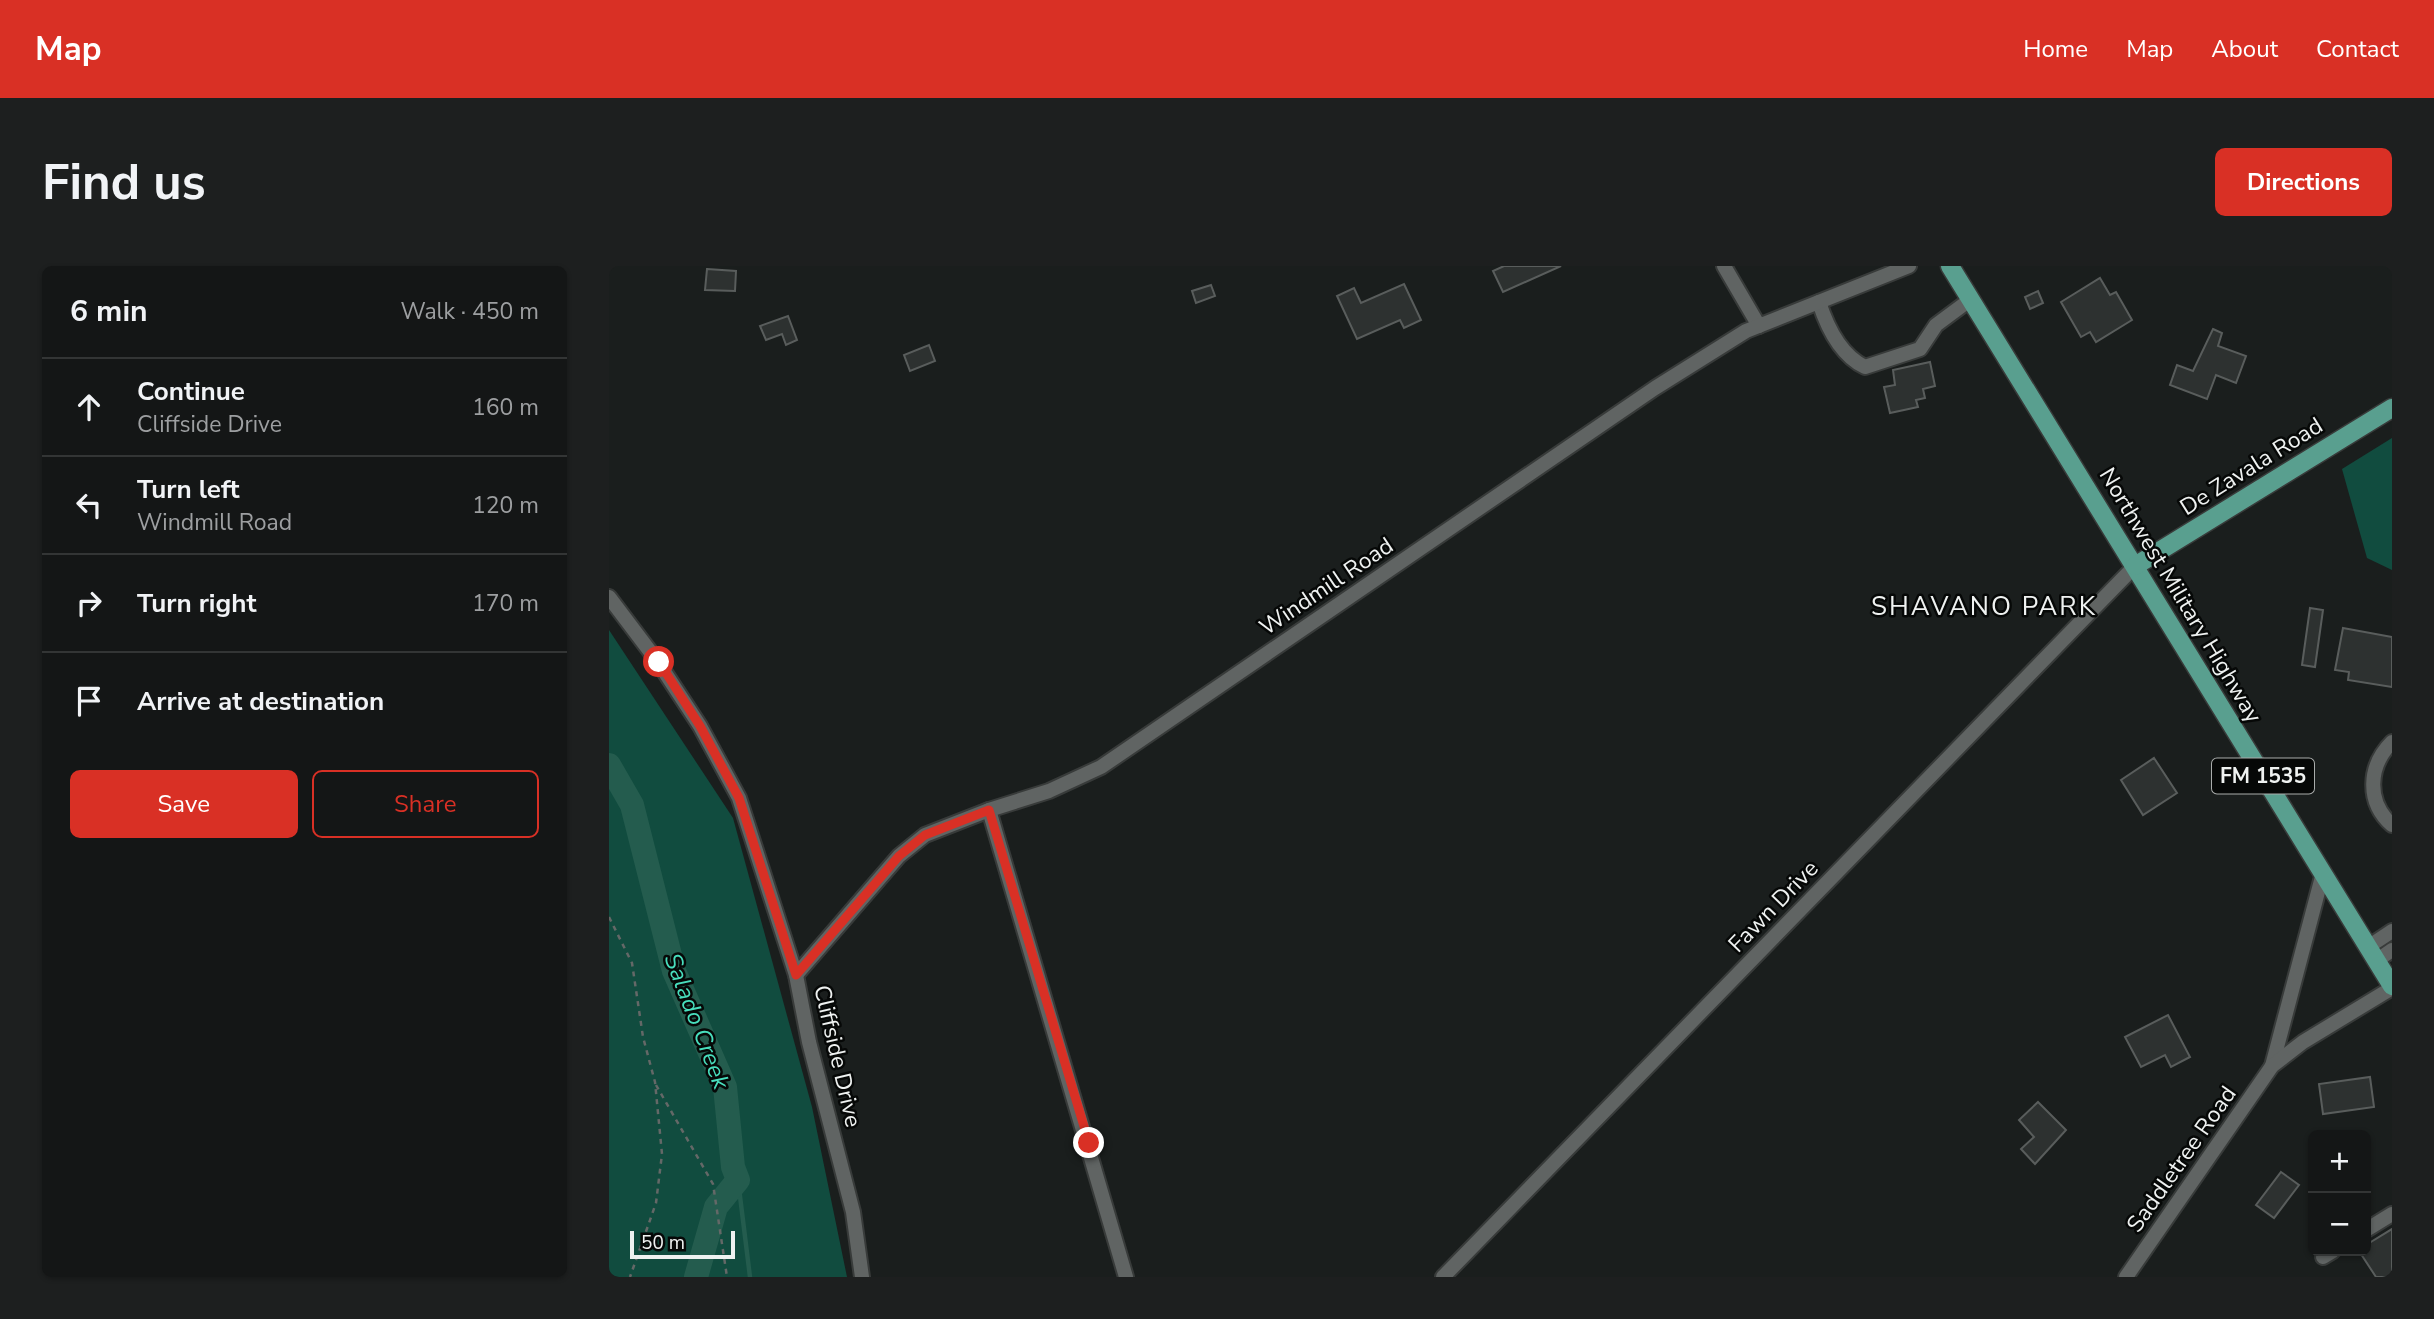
<!DOCTYPE html>
<html lang="en">
<head>
<meta charset="utf-8">
<style>
	body { margin:0; font-family:"Nunito Sans",sans-serif; background:#1d1f1f; color:#f1f3f6 }
	.controls { position:absolute; right:21px; bottom:21px; display:grid; overflow:hidden; border-radius:10px; box-shadow:0 2px 5px #0004 }
	.controls button { width:63px; height:63px; display:grid; place-items:center; padding:0; border:0; border-bottom:2px solid #333535; background:#141616; color:#f1f3f6; font:35px sans-serif }
	.scale { position:absolute; left:21px; bottom:18px; width:105px; box-sizing:border-box; padding-left:7px; border:4px solid #eff2f1; border-top:0; font-size:19px; line-height:24px; white-space:nowrap; color:#eff2f1; -webkit-text-stroke:5px #060807; paint-order:stroke }
	.stop { position:absolute; width:21px; height:21px; margin:-16px; border:5px solid #d93025; border-radius:50%; background:#fff }
	.stop.end { background:#d93025; border-color:#fff; box-shadow:0 2px 7px #0008 }
	.list { margin:0; padding:0; list-style:none }
	h2 { display:flex; justify-content:space-between; align-items:center; height:91px; margin:0; padding:0 28px; font-size:30px }
	h2 small { font-size:23px; font-weight:400; color:#9d9fa1 }
	.list li { display:grid; grid-template-columns:46px 1fr auto; gap:21px; align-items:center; box-sizing:border-box; height:98px; padding:0 28px; border-top:2px solid #333535 }
	.list b { display:block; font-size:26px; white-space:nowrap }
	.list p { margin:0; font-size:23px; white-space:nowrap; color:#9d9fa1 }
	.list em { font-size:23px; font-style:normal; color:#9d9fa1 }
	.actions { display:flex; gap:14px; padding:21px 28px }
	.actions a { flex:1; padding:16px 0; border:2px solid #d93025; border-radius:10px; text-align:center; font-size:24px; color:#d93025 }
	.actions .main { background:#d93025; color:#fff }
	.icon { flex:none; width:38px; height:38px; fill:none; stroke:currentColor; stroke-width:2; stroke-linecap:round; stroke-linejoin:round }
	.map { position:relative; flex:none; width:1783px; height:1011px; overflow:hidden; border-radius:10px }
	header { display:flex; align-items:center; gap:42px; box-sizing:border-box; height:98px; padding:0 35px; background:#d93025; color:#fff }
	header strong { font-size:33px }
	nav { display:flex; gap:38px; margin-inline-start:auto; font-size:24px }
	.intro { display:flex; align-items:center; justify-content:space-between; box-sizing:border-box; height:168px; padding:0 42px }
	h1 { margin:0; font-size:49px }
	.button { padding:18px 32px; border-radius:10px; background:#d93025; color:#fff; font-size:24px; font-weight:700 }
	main { display:flex; gap:42px; padding:0 42px }
	aside { flex:1; background:#141616; border-radius:10px; box-shadow:0 2px 5px #0004 }
	.map>svg:first-child { display:block }
	.forest { fill:#114c3f }
	.lines { fill:none; stroke-linecap:round; stroke-linejoin:round }
	.stream { stroke:#245c4e; stroke-width:4.5 }
	.river { stroke:#245c4e; stroke-width:24 }
	.building { fill:#2d3130; stroke:#595d5c; stroke-width:2 }
	.minor-casing { stroke:#383b3a; stroke-width:18 }
	.major-casing { stroke:#383b3a; stroke-width:21 }
	.path { stroke:#646867; stroke-width:2.5; stroke-dasharray:5 5; stroke-linecap:butt }
	.minor { stroke:#606463; stroke-width:14 }
	.major { stroke:#599f8f; stroke-width:18 }
	.route { stroke:#d93025; stroke-width:9 }
	.labels { text-anchor:middle; stroke-width:5; stroke-linejoin:round; paint-order:stroke }
	.shield { fill:#060807; stroke:#a9acab; stroke-width:2 }
	.shield-label { font-size:21px; font-weight:bold; fill:#eff2f1 }
	.street-label { font-size:23px; fill:#eff2f1; stroke:#060807 }
	.water-label { font-size:24px; font-style:italic; fill:#48debd; stroke:#060807 }
	.quarter-label { font-size:26px; letter-spacing:2px; fill:#eff2f1; stroke:#060807 }
</style>
</head>
<body>
<header>
<strong>Map</strong>
<nav><a>Home</a><a>Map</a><a>About</a><a>Contact</a></nav>
</header>
<div class="intro"><h1>Find us</h1><a class="button">Directions</a></div>
<main>
<aside>
<h2>6 min<small>Walk · 450 m</small></h2>
<ul class="list">
<li><svg class="icon" aria-label="ahead" viewBox="0 0 24 24"><path d="M12 20V5M6 11l6-6 6 6"/></svg><div><b>Continue</b><p>Cliffside Drive</p></div><em>160 m</em></li>
<li><svg class="icon" aria-label="left" viewBox="0 0 24 24"><path d="M17 20v-9H6M10 6l-5 5 5 5"/></svg><div><b>Turn left</b><p>Windmill Road</p></div><em>120 m</em></li>
<li><svg class="icon" aria-label="right" viewBox="0 0 24 24"><path d="M7 20v-9h11M14 6l5 5-5 5"/></svg><div><b>Turn right</b></div><em>170 m</em></li>
<li><svg class="icon" aria-label="arrive" viewBox="0 0 24 24"><path d="M6 21V4h12l-3 4 3 4H6"/></svg><div><b>Arrive at destination</b></div></li>
</ul>
<div class="actions"><a class="main">Save</a><a>Share</a></div>
</aside>
<div class="map">
<svg width="1783" height="1011" viewBox="0 0 1783 1011">
	<rect width="100%" height="100%" fill="#1a1e1d"/>
	<g class="forest">
		<polygon points="1783,172 1783,304 1758,292 1733,203"/>
		<polygon points="0,364 124,552 203,841 238,1011 0,1011"/>
	</g>
	<g class="lines">
		<polyline class="stream" points="129,914 141,1011"/>
		<polyline class="river" points="0,499 23,539 65,705 116,821 124,901 129,914 107,941 87,1011"/>
	</g>
	<g class="building">
		<polygon points="895,0 952,0 894,26 884,5"/>
		<polygon points="98,3 127,5 126,25 96,24"/>
		<polygon points="1491,12 1501,29 1507,26 1523,54 1487,76 1481,66 1472,71 1452,36"/>
		<polygon points="795,18 812,54 795,62 791,54 748,73 728,30 745,22 752,37"/>
		<polygon points="602,19 606,30 587,37 583,25"/>
		<polygon points="1429,25 1434,37 1421,43 1416,31"/>
		<polygon points="179,50 188,74 177,79 173,68 157,74 151,60"/>
		<polygon points="1604,63 1613,67 1609,80 1637,90 1627,117 1607,109 1598,133 1561,119 1568,99 1584,105"/>
		<polygon points="320,79 326,95 301,105 295,89"/>
		<polygon points="1321,96 1326,120 1314,123 1316,132 1307,134 1309,141 1281,147 1275,121 1286,119 1284,104"/>
		<polygon points="1701,342 1714,344 1706,401 1693,399"/>
		<polygon points="1734,362 1783,371 1783,421 1739,414 1740,406 1726,404"/>
		<polygon points="1545,492 1568,527 1534,549 1512,514"/>
		<polygon points="1559,749 1581,791 1562,801 1556,789 1532,801 1516,771"/>
		<polygon points="1761,811 1765,841 1714,848 1710,818"/>
		<polygon points="1429,836 1457,864 1426,898 1412,883 1425,871 1410,854"/>
		<polygon points="1672,906 1690,919 1665,952 1647,939"/>
		<polygon points="1783,963 1783,1011 1767,1011 1750,985 1757,985 1757,979"/>
	</g>
	<g class="lines">
		<defs>
			<g id="minor">
				<polyline points="1115,0 1150,60"/>
				<path d="M1210,36C1218,61 1231,89 1256,101L1311,83L1327,59L1362,33"/>
				<polyline points="0,331 49,396 91,460 130,532 187,709 200,776 244,946 253,1011"/>
				<path d="M1783,476C1759,500 1757,536 1783,559"/>
				<polyline points="380,544 517,1011"/>
				<polyline points="1759,681 1783,665"/>
				<polyline points="1767,695 1783,684"/>
				<polyline points="187,709 290,590 316,569 380,544 440,525 492,501 1046,122 1137,65 1300,0"/>
				<polyline points="1663,800 1714,607"/>
				<polyline points="1757,964 1783,948"/>
				<polyline points="1714,991 1724,985"/>
				<polyline points="834,1011 1526,300"/>
				<polyline points="1517,1011 1663,800 1694,776 1783,722"/>
			</g>
			<g id="major">
				<polyline points="1341,0 1783,720"/>
				<polyline points="1526,300 1783,142"/>
			</g>
		</defs>
		<use href="#minor" class="minor-casing"/>
		<use href="#major" class="major-casing"/>
		<g class="path">
			<polyline points="0,651 23,697 34,771 46,816 53,888 47,937 21,1011"/>
			<polyline points="47,819 104,918 118,1011"/>
		</g>
		<use href="#minor" class="minor"/>
		<use href="#major" class="major"/>
	</g>
	<g class="lines">
		<polyline class="route" points="50,396 91,460 130,532 187,709 290,590 316,569 380,544 480,877"/>
	</g>
	<g class="labels">
		<rect class="shield" x="1603" y="492.5" width="102" height="35" rx="5"/>
		<g class="shield-label">
			<text x="1654" y="517">FM 1535</text>
		</g>
		<g class="street-label">
			<text transform="translate(1642 200) rotate(-32)" y="8">De Zavala Road</text>
			<text transform="translate(717 320) rotate(-34)" y="8">Windmill Road</text>
			<text transform="translate(1572 329) rotate(59)" y="8">Northwest Military Highway</text>
			<text transform="translate(1164 640) rotate(-46)" y="8">Fawn Drive</text>
			<text transform="translate(229 790) rotate(77)" y="8">Cliffside Drive</text>
			<text transform="translate(1572 893) rotate(-55)" y="8">Saddletree Road</text>
		</g>
		<g class="water-label">
			<text transform="translate(88 755) rotate(69)" y="8">Salado Creek</text>
		</g>
		<g class="quarter-label">
			<text x="1375" y="349">SHAVANO PARK</text>
		</g>
	</g>
</svg>
<div class="controls">
<button>+</button>
<button>−</button>
</div>
<div class="scale">50 m</div>
<div class="stop" style="left:50px;top:396px"></div>
<div class="stop end" style="left:480px;top:877px"></div>
</div>
</main>
</body>
</html>
